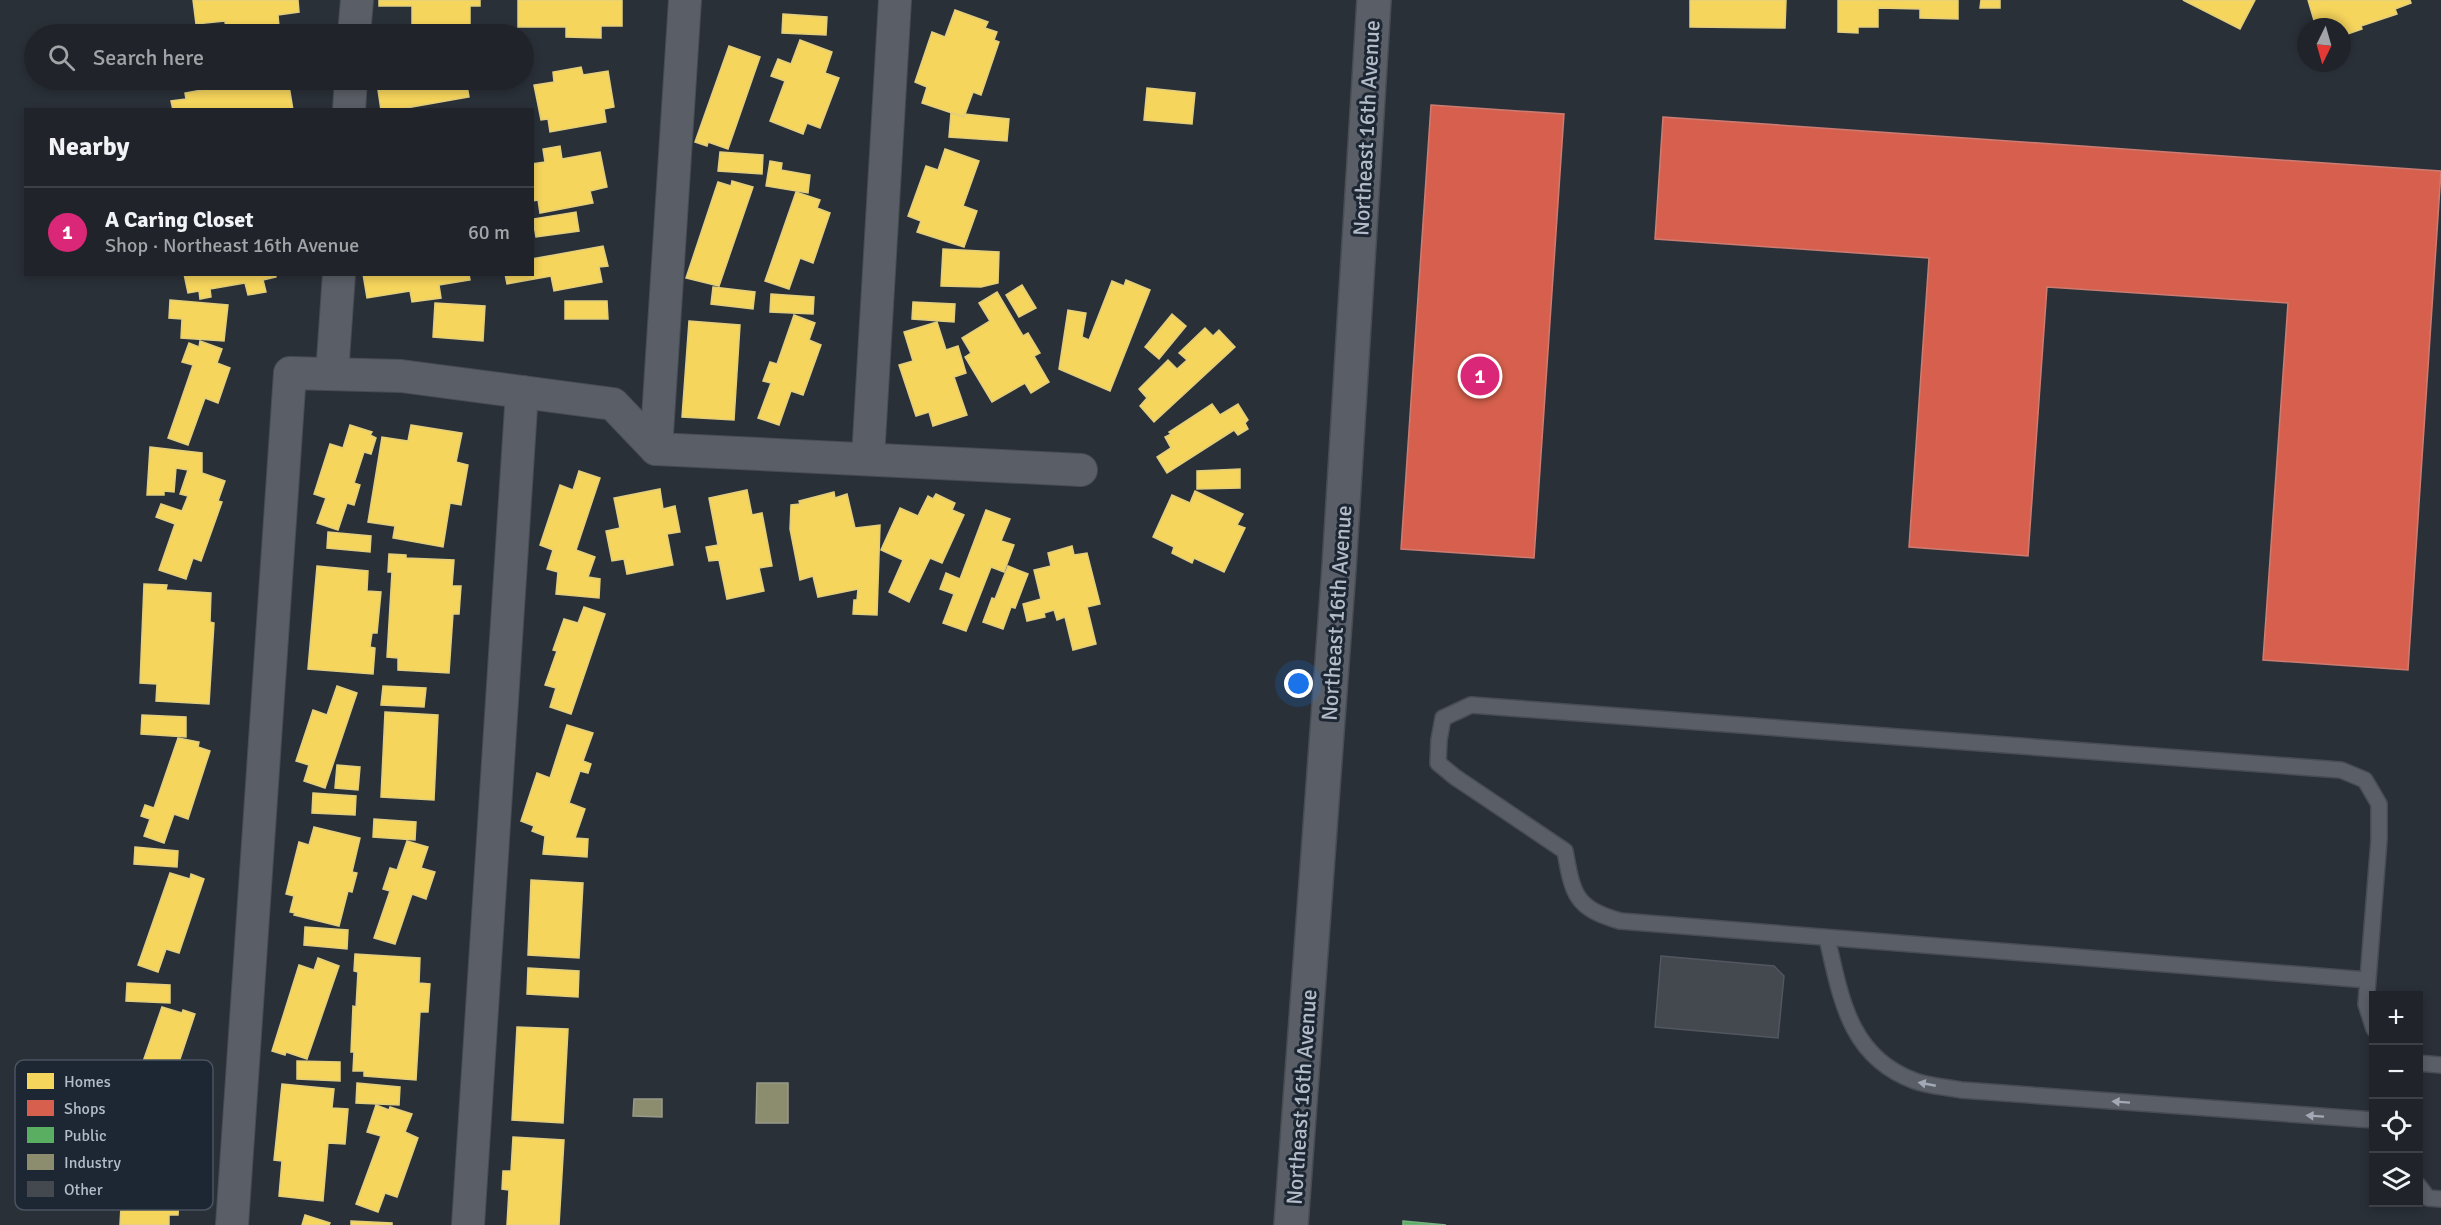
<!DOCTYPE html>
<html lang="en">
<head>
<meta charset="utf-8">
<style>
	body { margin:0; font-family:Signika,sans-serif; background:#282c32; color:#f1f3f6 }
	.controls { position:absolute; right:18px; bottom:18px; display:grid; overflow:hidden; border-radius:0px; box-shadow:0 3px 9px #0003 }
	.controls button { width:54px; height:54px; display:grid; place-items:center; padding:0; border:0; border-bottom:2px solid #3d4147; background:#20242a; color:#f1f3f6; font:30px sans-serif }
	.compass { position:absolute; left:2297px; top:18px; width:54px; height:54px; border-radius:50%; background:#20242a; box-shadow:0 3px 9px #0003; rotate:185deg }
	.you { position:absolute; left:1299px; top:684px; width:21px; height:21px; margin:-15px; border:4px solid #fff; border-radius:50%; background:#1a73e8; box-shadow:0 0 0 9px #1a73e833 }
	.badge { display:grid; place-items:center; width:39px; height:39px; border-radius:50%; background:#db2777; color:#fff; font-size:20px; font-weight:700 }
	.pin { position:absolute; translate:-50% -50%; border:3px solid #fff; box-shadow:0 2px 6px #0006 }
	.list { margin:0; padding:0; list-style:none }
	h2 { display:flex; justify-content:space-between; align-items:center; height:78px; margin:0; padding:0 24px; font-size:26px }
	h2 small { font-size:20px; font-weight:400; color:#a2a4a8 }
	.list li { display:grid; grid-template-columns:39px 1fr auto; gap:18px; align-items:center; box-sizing:border-box; height:90px; padding:0 24px; border-top:2px solid #3d4147 }
	.list b { display:block; font-size:22px; white-space:nowrap }
	.list p { margin:0; font-size:20px; white-space:nowrap; color:#a2a4a8 }
	.list em { font-size:20px; font-style:normal; color:#a2a4a8 }
	.icon { flex:none; width:33px; height:33px; fill:none; stroke:currentColor; stroke-width:2; stroke-linecap:round; stroke-linejoin:round }
	.map { position:relative; flex:none; width:2441px; height:1225px; overflow:hidden }
	.search { position:absolute; background:#20242a; box-shadow:0 3px 9px #0003; left:24px; top:24px; width:510px; height:66px; display:flex; align-items:center; gap:15px; box-sizing:border-box; padding:0 21px; border-radius:33px; color:#a2a4a8; font-size:22px }
	.panel { position:absolute; background:#20242a; box-shadow:0 3px 9px #0003; left:24px; top:108px; width:510px; height:168px; border-radius:0px }
	.map>svg:first-child { display:block }
	.homes { fill:#f6d55c; stroke:#e2ce7d; stroke-width:1.5 }
	.shops { fill:#d6604d; stroke:#cc7c72; stroke-width:1.5 }
	.public { fill:#5aae61; stroke:#75b280; stroke-width:1.5 }
	.industry { fill:#8c8c6e; stroke:#989a89; stroke-width:1.5 }
	.building { fill:#444950; stroke:#52575f; stroke-width:1.5 }
	.lines { fill:none; stroke-linecap:round; stroke-linejoin:round }
	.service-casing { stroke:#484c53; stroke-width:18 }
	.minor-casing { stroke:#484c53; stroke-width:34 }
	.tertiary-casing { stroke:#484c53; stroke-width:36 }
	.service { stroke:#5a5e66; stroke-width:15 }
	.minor { stroke:#5a5e66; stroke-width:32 }
	.tertiary { stroke:#5a5e66; stroke-width:33 }
	.oneway { fill:#a2a9b5 }
	.labels { text-anchor:middle; stroke-width:6; stroke-linejoin:round; paint-order:stroke }
	.street-label { font-size:22px; fill:#b4bcc9; stroke:#1d2633 }
	.key { fill:#1d2633; stroke:#4a5360; stroke-width:1.5 }
	.key-label { font-size:16px; fill:#b4bcc9 }
</style>
</head>
<body>
<div class="map">
<svg width="2441" height="1225" viewBox="0 0 2441 1225">
	<rect width="100%" height="100%" fill="#2a3038"/>
	<g class="homes">
		<polygon points="193,0 298,0 299,12 278,15 279,27 226,32 225,21 196,24"/>
		<polygon points="379,0 480,0 480,6 470,6 470,30 412,30 412,6 379,6"/>
		<polygon points="518,0 622,0 622,26 601,26 601,38 566,37 566,27 518,27"/>
		<polygon points="1690,0 1786,0 1785,28 1690,27"/>
		<polygon points="1838,0 1958,0 1958,19 1920,18 1920,9 1878,8 1878,27 1858,27 1858,33 1838,32"/>
		<polygon points="1981,0 2000,0 2000,8 1980,8"/>
		<polygon points="2183,0 2255,0 2240,29"/>
		<polygon points="2308,0 2410,0 2411,3 2395,9 2397,14 2361,26 2362,29 2342,36 2342,27 2316,27"/>
		<polygon points="955,10 988,22 985,28 997,32 994,40 999,42 981,95 973,92 964,117 922,103 927,87 915,82 932,32 945,37"/>
		<polygon points="783,14 827,17 826,35 782,33"/>
		<polygon points="800,40 832,52 825,73 839,78 820,128 807,123 803,134 770,121 785,81 771,76 778,59 791,64"/>
		<polygon points="729,46 760,57 728,149 708,142 707,146 695,142"/>
		<polygon points="581,67 583,75 608,71 614,107 604,109 606,122 550,132 548,119 541,120 534,85 554,82 553,72"/>
		<polygon points="206,80 288,80 293,110 173,110 171,101 186,99 185,93 207,89"/>
		<polygon points="389,80 466,80 469,97 395,110 381,110 378,90 391,88"/>
		<polygon points="1147,88 1195,93 1192,124 1144,120"/>
		<polygon points="951,113 964,117 965,114 1009,119 1007,141 949,137"/>
		<polygon points="560,146 562,159 600,152 607,187 590,191 593,203 540,213 538,200 532,201 532,164 545,162 543,149"/>
		<polygon points="945,149 979,161 963,206 977,211 964,247 917,232 921,221 908,216 926,166 938,170"/>
		<polygon points="720,152 763,155 762,174 718,171"/>
		<polygon points="770,161 782,163 781,170 810,175 808,193 766,186"/>
		<polygon points="732,181 753,187 719,286 686,278 718,182 731,186"/>
		<polygon points="796,192 820,200 817,208 830,213 813,263 800,258 789,289 765,281"/>
		<polygon points="576,212 579,231 536,237 533,219"/>
		<polygon points="603,246 608,266 599,267 602,282 554,291 551,276 507,284 505,274 532,274 532,259"/>
		<polygon points="943,249 999,252 998,283 981,287 941,286"/>
		<polygon points="184,274 275,274 276,277 263,280 266,292 248,295 245,283 210,289 211,297 200,299 199,291 188,293"/>
		<polygon points="363,274 469,274 470,280 439,285 441,298 412,302 410,291 367,298"/>
		<polygon points="1126,280 1150,290 1110,391 1059,369 1068,310 1086,313 1082,337 1089,340 1112,281 1124,286"/>
		<polygon points="1022,285 1036,308 1019,317 1006,295"/>
		<polygon points="713,287 755,292 753,309 711,304"/>
		<polygon points="997,292 1023,336 1028,333 1040,353 1034,356 1049,382 1031,393 1025,383 992,402 965,357 971,353 962,338 990,321 979,303"/>
		<polygon points="771,294 814,297 813,314 770,312"/>
		<polygon points="170,300 228,305 224,341 181,338 182,319 169,318"/>
		<polygon points="565,301 607,301 608,319 565,319"/>
		<polygon points="913,302 955,304 954,322 912,319"/>
		<polygon points="435,303 485,306 483,341 433,337"/>
		<polygon points="1172,314 1186,326 1159,359 1145,347"/>
		<polygon points="794,315 815,323 809,340 821,345 803,395 791,391 779,425 758,418 771,383 763,381 770,362 777,364"/>
		<polygon points="689,321 740,325 734,420 682,417"/>
		<polygon points="937,322 946,350 958,346 966,373 954,377 967,415 933,426 929,412 916,416 899,365 913,361 904,332"/>
		<polygon points="1205,328 1213,336 1219,330 1235,347 1154,422 1140,406 1147,398 1139,389 1168,360 1177,369 1187,360 1179,353"/>
		<polygon points="200,341 222,349 217,363 230,368 218,403 205,398 188,445 168,438 193,365 182,362 189,343 199,347"/>
		<polygon points="1212,404 1220,415 1238,404 1248,420 1245,423 1248,429 1238,435 1234,430 1167,473 1157,457 1171,448 1165,437 1171,434 1169,432"/>
		<polygon points="350,425 372,432 370,435 376,438 371,454 364,452 354,483 360,485 354,505 347,503 338,530 317,523 326,498 314,494 330,444 343,448"/>
		<polygon points="411,425 462,433 456,462 468,465 461,505 450,503 443,547 393,538 395,526 368,522 382,437 408,441"/>
		<polygon points="150,447 202,453 202,473 225,481 218,501 222,502 201,561 193,558 186,579 159,570 175,524 156,517 161,504 182,511 188,496 180,494 188,470 176,468 174,492 164,491 164,495 147,495"/>
		<polygon points="1240,469 1240,488 1197,489 1197,471"/>
		<polygon points="579,471 600,478 576,550 595,557 588,577 600,579 599,598 556,594 558,572 547,569 553,550 540,545 560,485 573,490"/>
		<polygon points="660,489 663,509 675,506 680,532 667,534 673,565 627,574 624,559 612,561 606,531 620,528 614,498"/>
		<polygon points="747,490 752,515 762,513 772,566 759,568 764,591 727,599 719,560 709,561 706,547 718,545 709,498"/>
		<polygon points="1195,491 1243,514 1237,525 1245,528 1224,572 1194,558 1192,563 1172,553 1174,547 1153,537 1172,495 1190,503"/>
		<polygon points="834,492 835,498 847,494 855,528 880,525 877,615 853,614 854,600 857,600 858,589 818,597 813,576 800,580 790,529 791,505 800,504 799,501"/>
		<polygon points="936,494 955,503 952,510 964,515 942,563 930,558 909,602 889,592 903,560 881,550 900,508 918,516 928,496 933,499"/>
		<polygon points="986,510 1010,519 1001,541 1014,545 1004,572 991,567 966,631 943,623 954,594 940,589 946,573 960,579"/>
		<polygon points="328,532 371,536 370,552 327,548"/>
		<polygon points="1072,546 1074,555 1087,553 1100,604 1087,607 1096,644 1073,650 1065,617 1057,620 1054,610 1044,613 1045,617 1027,621 1023,604 1041,599 1034,570 1051,566 1048,553"/>
		<polygon points="389,554 406,555 406,558 454,560 452,586 461,586 459,614 453,614 449,673 398,670 398,658 387,657 392,572 388,572"/>
		<polygon points="317,566 368,571 367,591 381,592 377,633 372,633 370,647 375,648 373,674 308,669"/>
		<polygon points="1008,566 1028,574 1015,608 1011,607 1003,629 983,622 992,598 995,599"/>
		<polygon points="144,584 167,585 166,590 211,593 210,622 214,623 209,704 156,701 157,684 140,683"/>
		<polygon points="584,607 605,614 571,714 550,707 556,688 545,685 557,651 553,650 564,619 578,623"/>
		<polygon points="337,686 357,693 325,788 304,781 309,765 296,761 313,710 327,715"/>
		<polygon points="383,686 426,688 424,707 381,705"/>
		<polygon points="385,712 438,715 434,800 381,797"/>
		<polygon points="142,715 186,717 186,737 141,734"/>
		<polygon points="567,725 593,733 583,761 591,764 588,773 580,771 569,803 585,809 575,838 588,839 587,857 543,854 545,836 532,831 534,826 521,821 537,773 550,778"/>
		<polygon points="178,738 199,742 198,747 210,751 188,819 174,814 164,843 144,836 150,819 141,816 145,805 154,808"/>
		<polygon points="337,765 360,767 358,790 335,788"/>
		<polygon points="313,793 356,796 355,815 312,813"/>
		<polygon points="374,819 416,822 415,840 373,837"/>
		<polygon points="314,827 360,838 352,872 357,873 352,892 348,891 339,926 294,915 295,913 290,912 294,896 286,894 299,842 309,845"/>
		<polygon points="407,841 428,847 421,868 435,872 426,899 412,894 395,944 374,938 390,891 383,889 390,868 397,870"/>
		<polygon points="135,847 178,851 177,867 134,864"/>
		<polygon points="170,873 190,879 191,874 204,879 179,953 166,949 158,972 138,965"/>
		<polygon points="531,880 583,883 579,958 528,955"/>
		<polygon points="305,927 348,930 347,949 304,945"/>
		<polygon points="355,954 420,958 419,983 430,984 428,1012 420,1012 416,1080 364,1076 364,1071 353,1071 354,1052 351,1052 353,1006 356,1007 358,972 354,971"/>
		<polygon points="318,958 339,966 307,1059 286,1052 285,1055 272,1051 299,965 314,970"/>
		<polygon points="528,968 579,971 578,997 527,994"/>
		<polygon points="127,983 170,985 170,1003 126,1001"/>
		<polygon points="162,1007 182,1013 183,1010 195,1014 171,1086 158,1082 149,1106 130,1099"/>
		<polygon points="517,1027 568,1029 563,1123 512,1120"/>
		<polygon points="297,1061 340,1062 340,1081 297,1079"/>
		<polygon points="357,1083 400,1087 399,1105 356,1103"/>
		<polygon points="282,1084 334,1089 332,1108 348,1109 345,1144 328,1143 323,1201 279,1196 282,1161 274,1160"/>
		<polygon points="376,1105 389,1110 390,1107 412,1114 405,1132 418,1138 397,1197 385,1193 378,1212 356,1204 381,1136 367,1132"/>
		<polygon points="113,1121 176,1124 173,1186 180,1186 178,1215 169,1215 169,1225 120,1225 122,1188 108,1187 110,1163 118,1163 119,1143 112,1142"/>
		<polygon points="513,1137 564,1140 559,1225 507,1225 509,1190 502,1189 503,1171 511,1171"/>
		<polygon points="305,1215 330,1223 329,1225 302,1225"/>
		<polygon points="351,1221 392,1223 392,1225 351,1225"/>
	</g>
	<g class="shops">
		<polygon points="1431,105 1564,114 1534,558 1401,549"/>
		<polygon points="1663,117 2441,171 2408,670 2263,660 2288,303 2047,287 2028,556 1909,547 1929,258 1655,239"/>
	</g>
	<polygon class="public" points="1403,1221 1446,1225 1403,1225"/>
	<g class="industry">
		<polygon points="757,1083 788,1083 788,1123 756,1123"/>
		<polygon points="634,1099 662,1099 662,1117 633,1116"/>
	</g>
	<polygon class="building" points="1661,956 1774,966 1784,976 1778,1038 1655,1027"/>
	<g class="lines">
		<defs>
			<g id="service">
				<path d="M1827,938C1841,998 1849,1057 1915,1081C1929,1086 1946,1087 1961,1090L2374,1120"/>
				<path d="M2368,980L1620,921C1575,908 1573,895 1565,851L1455,777L1438,763L1439,740L1443,718L1471,705L2341,770L2365,780L2379,804V840L2366,1004L2374,1029"/>
				<polyline points="2418,1063 2441,1065"/>
				<polyline points="2418,1185 2428,1198 2441,1199"/>
			</g>
			<g id="minor">
				<polyline points="354,34 357,0"/>
				<polyline points="349,110 351,80"/>
				<polyline points="332,374 339,274"/>
				<polyline points="656,449 685,0"/>
				<polyline points="868,458 895,0"/>
				<polyline points="232,1225 290,373 401,376 613,404 656,449 1081,470"/>
				<polyline points="468,1225 522,392"/>
			</g>
			<polyline id="tertiary" points="1291,1225 1339,568 1374,0"/>
		</defs>
		<use href="#service" class="service-casing"/>
		<use href="#minor" class="minor-casing"/>
		<use href="#tertiary" class="tertiary-casing"/>
		<use href="#service" class="service"/>
		<use href="#minor" class="minor"/>
		<use href="#tertiary" class="tertiary"/>
	</g>
	<defs><path id="oneway-solid" d="M-6-.8H1V-3.2L6.5 0L1 3.2V.8H-6Z" transform="scale(1.5)"/></defs>
	<g class="oneway">
		<use href="#oneway-solid" transform="translate(1927 1084) rotate(-169)"/>
		<use href="#oneway-solid" transform="translate(2121 1102) rotate(-176)"/>
		<use href="#oneway-solid" transform="translate(2315 1116) rotate(-176)"/>
	</g>
	<g class="labels">
		<g class="street-label">
			<text transform="translate(1366 128) rotate(-87)" y="8">Northeast 16th Avenue</text>
			<text transform="translate(1336 613) rotate(-86)" y="8">Northeast 16th Avenue</text>
			<text transform="translate(1301 1097) rotate(-86)" y="8">Northeast 16th Avenue</text>
		</g>
	</g>
	<rect x="15" y="1060" width="198" height="150" rx="9" class="key"/>
	<rect x="27" y="1073" width="27" height="16" fill="#f6d55c"/>
	<rect x="27" y="1100" width="27" height="16" fill="#d6604d"/>
	<rect x="27" y="1127" width="27" height="16" fill="#5aae61"/>
	<rect x="27" y="1154" width="27" height="16" fill="#8c8c6e"/>
	<rect x="27" y="1181" width="27" height="16" fill="#444950"/>
	<g class="key-label">
		<text x="64" y="1087">Homes</text>
		<text x="64" y="1114">Shops</text>
		<text x="64" y="1141">Public</text>
		<text x="64" y="1168">Industry</text>
		<text x="64" y="1195">Other</text>
	</g>
</svg>
<div class="controls">
<button>+</button>
<button>−</button>
<button><svg class="icon" aria-label="locate" viewBox="0 0 24 24"><circle cx="12" cy="12" r="6"/><path d="M12 2v4M12 18v4M2 12h4M18 12h4"/></svg></button>
<button><svg class="icon" aria-label="layers" viewBox="0 0 24 24"><path d="M12 4l9 5-9 5-9-5zM3 14l9 5 9-5"/></svg></button>
</div>
<svg class="compass" viewBox="-18 -18 36 36"><path d="M0-13l5 13h-10z" fill="#e53935"/><path d="M0 13l5-13h-10z" fill="#a2a4a8"/></svg>
<div class="you"></div>
<div class="pin badge" style="left:1480px;top:376px">1</div>
<div class="search"><svg class="icon" aria-label="search" viewBox="0 0 24 24"><circle cx="10" cy="10" r="6"/><path d="M15 15l6 6"/></svg>Search here</div>
<section class="panel">
<h2>Nearby<small></small></h2>
<ul class="list">
<li><span class="badge">1</span><div><b>A Caring Closet</b><p>Shop · Northeast 16th Avenue</p></div><em>60 m</em></li>
</ul>
</section>
</div>
</body>
</html>
